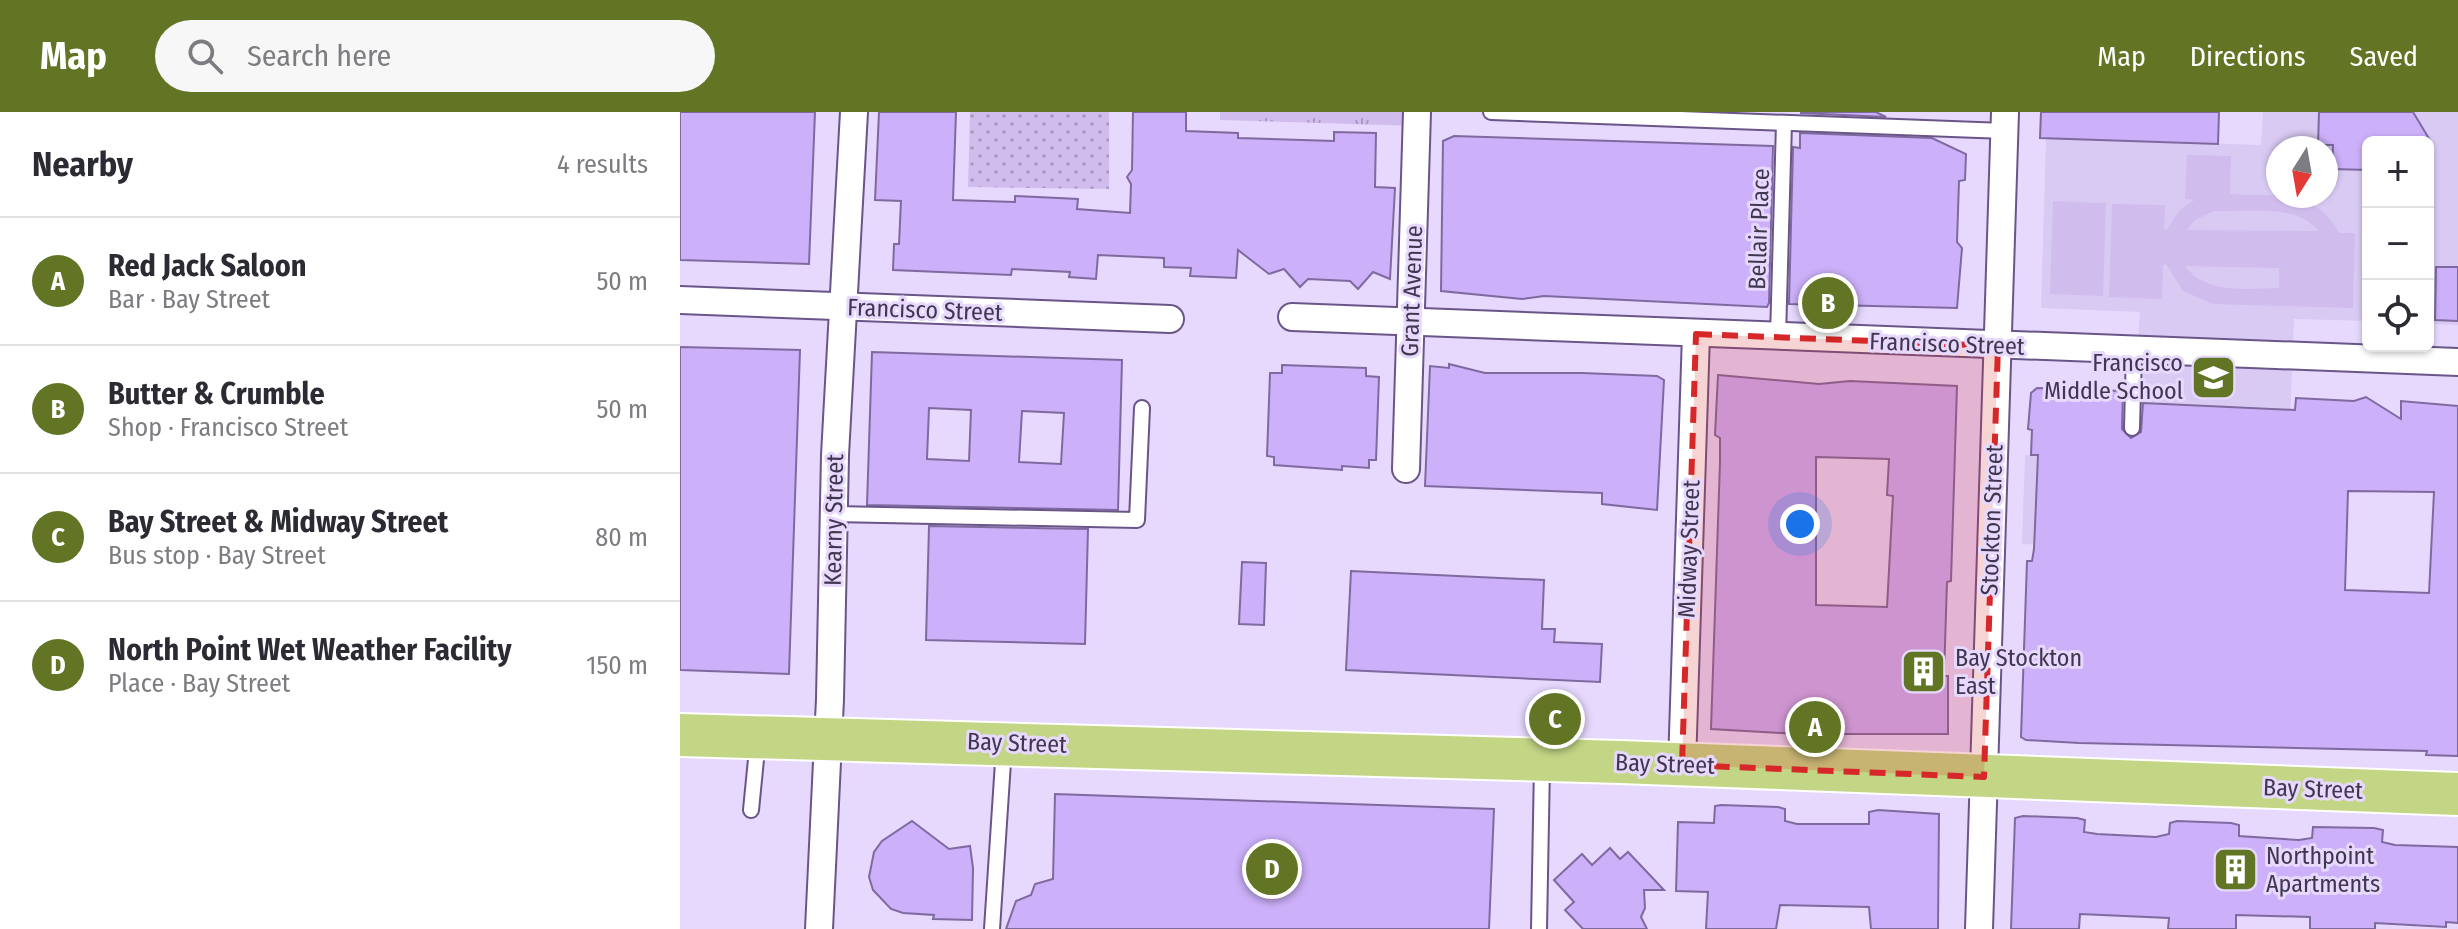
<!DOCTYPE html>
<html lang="en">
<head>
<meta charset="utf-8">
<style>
	body { margin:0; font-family:"Fira Sans Condensed",sans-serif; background:#f7f7f7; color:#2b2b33 }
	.controls { position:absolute; right:24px; top:24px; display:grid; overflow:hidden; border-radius:12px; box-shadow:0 2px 6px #0004 }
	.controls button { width:72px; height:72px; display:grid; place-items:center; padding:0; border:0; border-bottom:2px solid #e1e1e2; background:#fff; color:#2b2b33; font:40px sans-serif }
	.compass { position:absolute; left:1586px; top:24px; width:72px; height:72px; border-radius:50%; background:#fff; box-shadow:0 2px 6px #0004; rotate:191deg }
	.you { position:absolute; left:1120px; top:412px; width:28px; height:28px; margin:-20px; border:6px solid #fff; border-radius:50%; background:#1a73e8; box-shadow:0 0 0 12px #1a73e833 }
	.badge { display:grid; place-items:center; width:52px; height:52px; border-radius:50%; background:#617525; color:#fff; font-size:26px; font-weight:700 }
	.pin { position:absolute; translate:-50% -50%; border:4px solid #fff; box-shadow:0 2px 8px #0006 }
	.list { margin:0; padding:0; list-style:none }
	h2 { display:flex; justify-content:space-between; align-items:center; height:104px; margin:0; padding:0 32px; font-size:34px }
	h2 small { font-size:26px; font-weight:400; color:#7c7c81 }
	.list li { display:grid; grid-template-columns:52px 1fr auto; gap:24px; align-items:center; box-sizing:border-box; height:128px; padding:0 32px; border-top:2px solid #e1e1e2 }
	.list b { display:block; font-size:30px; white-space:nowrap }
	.list p { margin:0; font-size:26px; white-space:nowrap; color:#7c7c81 }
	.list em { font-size:26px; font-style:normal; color:#7c7c81 }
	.icon { flex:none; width:44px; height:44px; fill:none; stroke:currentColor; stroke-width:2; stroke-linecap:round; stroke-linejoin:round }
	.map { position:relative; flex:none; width:1778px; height:817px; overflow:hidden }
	header { display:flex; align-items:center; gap:48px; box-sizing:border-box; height:112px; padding:0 40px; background:#617525; color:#fff }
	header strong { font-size:38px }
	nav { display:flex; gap:44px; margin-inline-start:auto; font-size:28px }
	.search { width:560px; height:72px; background:#f7f7f7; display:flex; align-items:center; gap:20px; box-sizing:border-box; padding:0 28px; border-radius:44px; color:#7c7c81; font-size:30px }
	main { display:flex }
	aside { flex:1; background:#fff }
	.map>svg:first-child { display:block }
	.built { fill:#d9caf3; fill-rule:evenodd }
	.grass { fill:url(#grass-dots) }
	.park { fill:url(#park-tufts) }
	.garden { fill:#d0bdee; fill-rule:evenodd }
	.building { fill:#ccb0f9; stroke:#7f6aa0; stroke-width:2; fill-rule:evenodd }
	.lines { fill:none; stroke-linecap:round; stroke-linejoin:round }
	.lane-casing { stroke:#6a5589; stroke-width:18 }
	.street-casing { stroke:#6a5589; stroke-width:30 }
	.primary-casing { stroke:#fff; stroke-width:46 }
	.lane { stroke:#fff; stroke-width:14 }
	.street { stroke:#fff; stroke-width:26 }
	.primary { stroke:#c3d685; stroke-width:42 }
	.marked { fill:#d62828; fill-opacity:0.2; stroke:#d62828; stroke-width:6; stroke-dasharray:16 10; stroke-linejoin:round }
	.labels { text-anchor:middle; stroke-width:6; stroke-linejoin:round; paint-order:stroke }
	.street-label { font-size:24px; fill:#40374f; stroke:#e7d9fe }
	.poi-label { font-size:24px; fill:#40374f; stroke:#e7d9fe; text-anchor:start }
</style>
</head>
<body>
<header>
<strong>Map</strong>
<div class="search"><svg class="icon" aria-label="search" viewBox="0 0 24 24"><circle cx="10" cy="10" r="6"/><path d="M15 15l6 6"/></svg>Search here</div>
<nav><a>Map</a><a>Directions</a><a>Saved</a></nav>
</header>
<main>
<aside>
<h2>Nearby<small>4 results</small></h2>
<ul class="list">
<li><span class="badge">A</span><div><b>Red Jack Saloon</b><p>Bar · Bay Street</p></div><em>50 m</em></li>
<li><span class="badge">B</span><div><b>Butter &amp; Crumble</b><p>Shop · Francisco Street</p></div><em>50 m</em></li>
<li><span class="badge">C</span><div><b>Bay Street &amp; Midway Street</b><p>Bus stop · Bay Street</p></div><em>80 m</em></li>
<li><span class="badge">D</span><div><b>North Point Wet Weather Facility</b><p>Place · Bay Street</p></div><em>150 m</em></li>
</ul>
</aside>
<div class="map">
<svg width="1778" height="817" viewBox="0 0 1778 817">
	<defs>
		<pattern id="grass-dots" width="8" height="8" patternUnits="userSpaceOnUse" patternTransform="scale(2)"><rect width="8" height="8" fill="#d0bdee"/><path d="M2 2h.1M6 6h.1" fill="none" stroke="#aa9ac3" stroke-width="1.8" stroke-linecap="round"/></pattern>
		<pattern id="park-tufts" width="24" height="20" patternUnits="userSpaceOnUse" patternTransform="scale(2)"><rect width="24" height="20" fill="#d0bdee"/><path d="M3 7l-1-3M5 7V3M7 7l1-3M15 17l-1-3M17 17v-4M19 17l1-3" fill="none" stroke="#aa9ac3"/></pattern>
	</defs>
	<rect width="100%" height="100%" fill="#e7d9fe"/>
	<path class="built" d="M1583,0H1778V213L1748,212V30H1688V209L1614,207L1604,459L1516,439L1342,432L1345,343L1454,347L1452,316L1460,200L1361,196L1366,26L1581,33ZM1598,36H1646V84H1598Z"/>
	<polygon class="grass" points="290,0 429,0 429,77 288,75"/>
	<polygon class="park" points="540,0 737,0 737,14 540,8"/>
	<g class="garden">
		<path d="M1507,43L1551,44L1550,82C1591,84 1638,77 1659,121H1675L1673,196L1533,192L1503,179L1486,152L1483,153L1482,187L1429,185L1432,92L1485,93L1484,117H1487L1500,98L1514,88L1505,87ZM1534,99C1565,100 1618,91 1638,119L1507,118L1515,108ZM1505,154L1599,156V176C1569,177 1524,182 1505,154Z"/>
		<polygon points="1373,89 1426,91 1423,184 1370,182"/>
	</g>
	<g class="building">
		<polygon points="0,0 135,0 129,152 0,148"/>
		<polygon points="199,0 276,0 273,88 335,90 335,84 398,87 397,97 450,101 451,72 447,65 452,58 453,0 506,0 506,19 558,21 558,26 654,29 654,20 696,21 695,75 715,76 710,167 693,160 678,177 670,169 628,167 620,175 604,157 589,162 558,138 556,166 510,164 511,156 484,155 484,146 418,143 416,167 389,165 390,160 332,157 331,163 213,158 214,132 219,132 221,89 195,88"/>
		<polygon points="1121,0 1196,0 1206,5 1121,1"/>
		<polygon points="1361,0 1539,0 1538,32 1360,26"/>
		<polygon points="1639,0 1733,0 1751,30 1688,30 1688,58 1652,57 1653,33 1638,33"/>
		<polygon points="1120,21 1252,26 1286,42 1285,68 1279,69 1277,130 1282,136 1277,196 1109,192 1113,35 1120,36"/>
		<polygon points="774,24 1093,34 1089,191 1087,195 864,184 842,187 761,179 763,29"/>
		<polygon points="1756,155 1778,155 1778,209 1755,208"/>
		<polygon points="0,235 120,238 109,562 0,558"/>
		<path d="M192,240L442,248L438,398L187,393ZM249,296L291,298L289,349L247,347ZM342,299L384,301L381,352L339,350Z"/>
		<polygon points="769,252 805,261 902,261 977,264 984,268 977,398 922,392 922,381 745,374 750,254 769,256"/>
		<polygon points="602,253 686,256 686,264 699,265 696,348 689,348 689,356 662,354 662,358 594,353 594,345 587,344 590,261 602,261"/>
		<path d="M1038,263L1139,272L1170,269L1277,274L1271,469L1267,470L1264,564H1268V622H1163V619L1119,618V622L1031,617L1040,350V326L1035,323ZM1136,345L1209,347L1207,383L1213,384L1207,495L1136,493Z"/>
		<path d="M1357,276L1443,279L1442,317L1451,326L1461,320L1463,291L1615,298L1616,286L1674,289L1686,285L1721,307V289L1778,294V644L1746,643L1747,639L1399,631L1346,628L1341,625L1347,449H1352L1354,437L1358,343H1351L1352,318L1348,317L1351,281ZM1668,379L1754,380L1749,481L1665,478Z"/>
		<polygon points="249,414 408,417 405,532 246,528"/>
		<polygon points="562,450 586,451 584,513 559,512"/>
		<polygon points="671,459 864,468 862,517 875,517 874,530 922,532 920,570 666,558"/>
		<polygon points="375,682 814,697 809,817 326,817 336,789 351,783 355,772 373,767"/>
		<polygon points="1041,693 1098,695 1105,697 1105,709 1117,712 1189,712 1189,700 1198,698 1259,702 1258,817 1191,817 1189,795 1100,793 1096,817 1026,817 1028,780 996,779 998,710 1034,711 1035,694"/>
		<polygon points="1343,704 1397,706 1405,708 1404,720 1417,722 1476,725 1489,722 1490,711 1497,709 1551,711 1559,713 1559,724 1619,728 1632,726 1633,715 1694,716 1703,718 1702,730 1715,733 1778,735 1778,811 1766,810 1766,815 1695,811 1695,817 1630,817 1630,805 1556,803 1556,817 1488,817 1489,806 1400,802 1399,817 1331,817 1335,706"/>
		<polygon points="232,709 269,737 290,734 293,756 292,808 253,807 254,803 223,801 211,797 193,778 189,765 194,740 202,729"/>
		<polygon points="930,736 940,747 948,740 984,778 964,778 965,796 961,805 967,817 903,817 885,798 894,790 874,768 902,742 912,753"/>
	</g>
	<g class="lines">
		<defs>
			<g id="lane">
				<polyline points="811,0 1325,19"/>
				<polyline points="1098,225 1104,11"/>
				<polyline points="1452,316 1454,238"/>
				<polyline points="154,402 457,408 462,296"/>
				<polyline points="71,698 78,627"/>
				<polyline points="312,817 324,635"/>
				<polyline points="859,817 862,653"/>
			</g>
			<g id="street">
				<polyline points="0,188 490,207"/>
				<polyline points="612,205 1778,250"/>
				<polyline points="726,357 737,0"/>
				<polyline points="1002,653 1016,222"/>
				<polyline points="139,817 150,587 155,343 174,0"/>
				<polyline points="1299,817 1325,0"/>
			</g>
			<polyline id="primary" points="0,623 940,650 1778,682"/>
		</defs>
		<use href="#lane" class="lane-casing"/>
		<use href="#street" class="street-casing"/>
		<use href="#primary" class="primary-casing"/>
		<use href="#lane" class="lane"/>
		<use href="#street" class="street"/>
		<use href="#primary" class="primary"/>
	</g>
	<path class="marked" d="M1016,222L1318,234L1304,665L1002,653Z"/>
	<defs>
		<symbol id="school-square" viewBox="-11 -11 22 22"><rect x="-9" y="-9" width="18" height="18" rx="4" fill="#617525" stroke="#e7d9fe"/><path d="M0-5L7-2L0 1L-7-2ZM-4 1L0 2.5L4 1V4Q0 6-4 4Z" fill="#fff"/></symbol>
		<symbol id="building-square" viewBox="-11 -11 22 22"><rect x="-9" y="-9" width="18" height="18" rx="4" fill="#617525" stroke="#e7d9fe"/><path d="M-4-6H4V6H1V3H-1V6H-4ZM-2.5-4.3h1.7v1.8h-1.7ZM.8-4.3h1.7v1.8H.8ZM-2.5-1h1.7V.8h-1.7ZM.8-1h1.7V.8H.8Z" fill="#fff"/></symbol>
	</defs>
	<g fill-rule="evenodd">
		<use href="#school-square" x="1508" y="240" width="51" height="51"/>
		<use href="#building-square" x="1218" y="534" width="51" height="51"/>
		<use href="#building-square" x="1530" y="732" width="51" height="51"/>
	</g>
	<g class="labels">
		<g class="street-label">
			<text transform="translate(1079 117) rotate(-88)" y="8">Bellair Place</text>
			<text transform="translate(732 179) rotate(-88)" y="8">Grant Avenue</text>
			<text transform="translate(245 198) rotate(2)" y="8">Francisco Street</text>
			<text transform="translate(1267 232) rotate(2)" y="8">Francisco Street</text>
			<text transform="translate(154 408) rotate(-89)" y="8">Kearny Street</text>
			<text transform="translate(1312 408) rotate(-88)" y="8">Stockton Street</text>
			<text transform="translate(1009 437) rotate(-88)" y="8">Midway Street</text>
			<text transform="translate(337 631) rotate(2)" y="8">Bay Street</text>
			<text transform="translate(985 652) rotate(2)" y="8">Bay Street</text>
			<text transform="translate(1633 677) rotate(2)" y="8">Bay Street</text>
		</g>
		<g class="poi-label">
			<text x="1503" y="259" text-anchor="end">Francisco<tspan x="1503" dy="28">Middle School</tspan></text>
			<text x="1275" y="554">Bay Stockton<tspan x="1275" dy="28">East</tspan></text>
			<text x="1586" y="752">Northpoint<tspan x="1586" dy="28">Apartments</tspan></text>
		</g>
	</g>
</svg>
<div class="controls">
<button>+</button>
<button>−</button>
<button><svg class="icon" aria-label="locate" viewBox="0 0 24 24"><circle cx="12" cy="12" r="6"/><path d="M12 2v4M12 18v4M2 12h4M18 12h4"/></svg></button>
</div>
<svg class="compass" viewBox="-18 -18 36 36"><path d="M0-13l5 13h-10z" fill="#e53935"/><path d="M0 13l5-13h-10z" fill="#7c7c81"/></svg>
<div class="you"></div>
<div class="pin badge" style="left:1135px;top:615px">A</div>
<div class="pin badge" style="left:1148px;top:191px">B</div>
<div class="pin badge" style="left:875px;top:607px">C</div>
<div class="pin badge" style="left:592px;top:757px">D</div>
</div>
</main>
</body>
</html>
